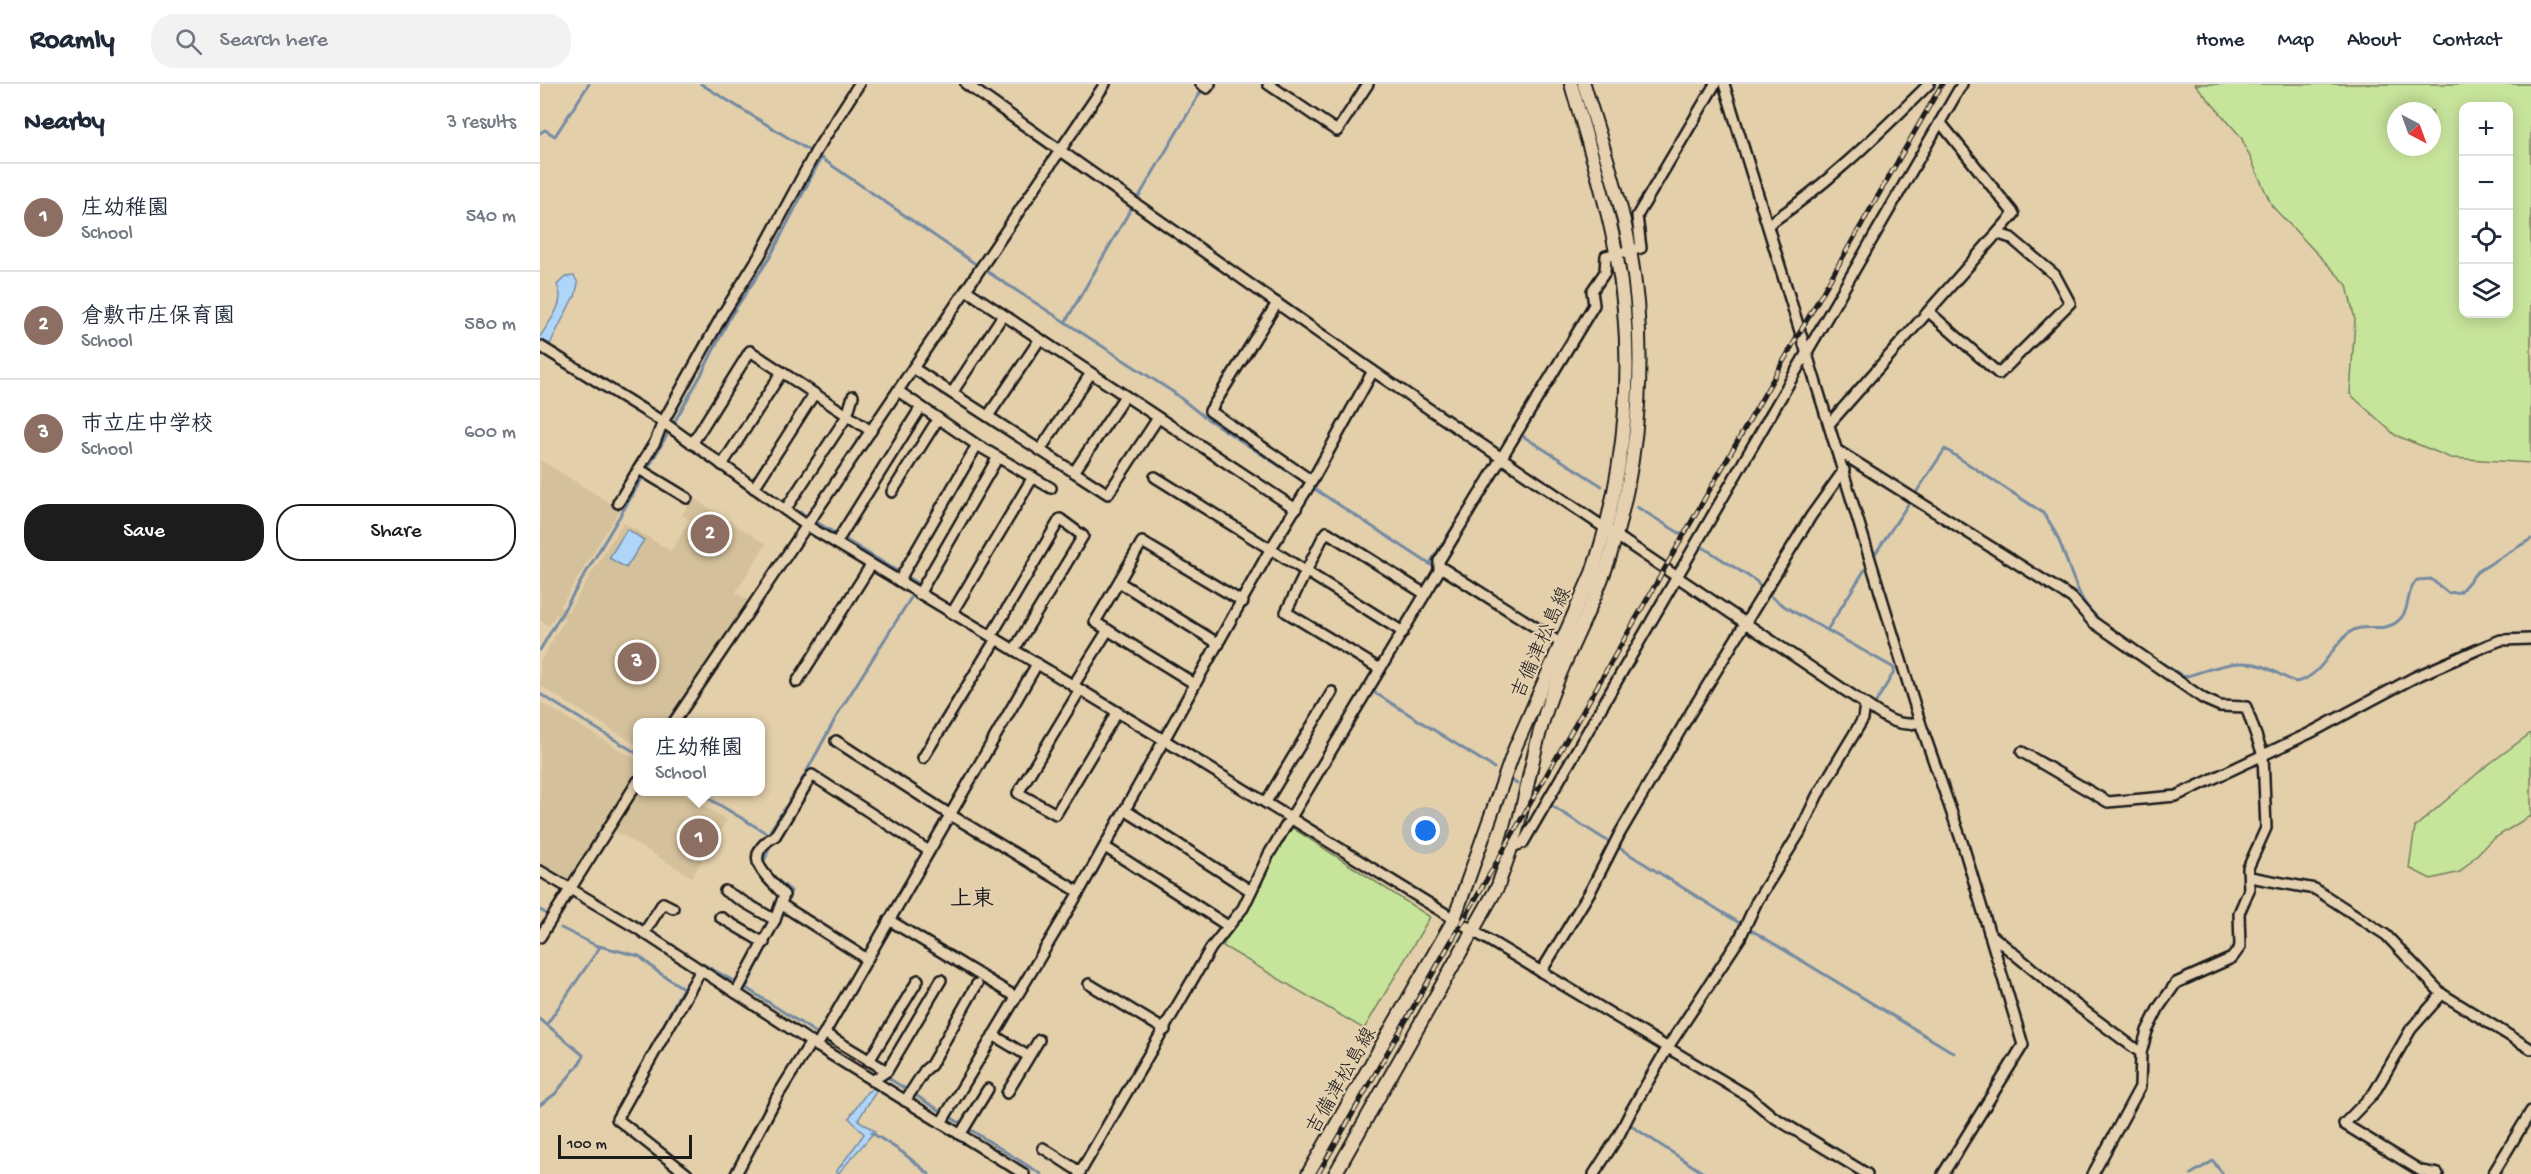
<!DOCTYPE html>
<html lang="en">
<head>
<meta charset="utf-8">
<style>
	body { margin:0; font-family:"Gochi Hand","Klee One",sans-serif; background:#f2f2f3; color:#1f2937 }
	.controls { position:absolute; right:18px; top:18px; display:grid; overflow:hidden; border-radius:12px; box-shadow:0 3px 15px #0003 }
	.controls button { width:54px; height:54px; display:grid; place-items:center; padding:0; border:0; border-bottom:2px solid #e0e1e3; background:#fff; color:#1f2937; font:30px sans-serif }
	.compass { position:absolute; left:1847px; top:18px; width:54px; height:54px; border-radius:50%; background:#fff; box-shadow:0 3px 15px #0003; rotate:139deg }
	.scale { position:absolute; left:18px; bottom:15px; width:134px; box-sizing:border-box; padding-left:6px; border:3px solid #1c1c1c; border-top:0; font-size:16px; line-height:21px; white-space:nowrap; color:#1c1c1c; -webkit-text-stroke:4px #e5d1b0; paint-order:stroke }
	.you { position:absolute; left:886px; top:747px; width:21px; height:21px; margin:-15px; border:4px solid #fff; border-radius:50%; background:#1a73e8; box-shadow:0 0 0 9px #1a73e833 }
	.badge { display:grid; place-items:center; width:39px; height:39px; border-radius:50%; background:#1c1c1c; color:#fff; font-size:20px; font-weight:700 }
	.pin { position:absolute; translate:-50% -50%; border:3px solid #fff; box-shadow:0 2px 6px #0006 }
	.popup { position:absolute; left:93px; top:634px; width:132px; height:78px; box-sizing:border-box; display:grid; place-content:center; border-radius:12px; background:#fff; filter:drop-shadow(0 2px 4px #0005); font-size:20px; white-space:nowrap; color:#747a83 }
	.popup b { font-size:22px; color:#1f2937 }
	.popup::after { content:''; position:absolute; left:50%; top:100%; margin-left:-12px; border:12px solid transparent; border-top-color:#fff }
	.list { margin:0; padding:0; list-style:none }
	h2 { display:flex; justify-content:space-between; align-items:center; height:78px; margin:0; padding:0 24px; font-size:26px }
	h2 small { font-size:20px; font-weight:400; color:#747a83 }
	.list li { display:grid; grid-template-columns:39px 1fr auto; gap:18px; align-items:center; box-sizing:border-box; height:108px; padding:0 24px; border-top:2px solid #e0e1e3 }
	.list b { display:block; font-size:22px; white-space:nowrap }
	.list p { margin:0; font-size:20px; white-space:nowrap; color:#747a83 }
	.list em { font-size:20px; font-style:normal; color:#747a83 }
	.actions { display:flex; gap:12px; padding:18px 24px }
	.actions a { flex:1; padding:14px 0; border:2px solid #1c1c1c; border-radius:24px; text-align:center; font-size:21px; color:#1c1c1c }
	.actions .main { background:#1c1c1c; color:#fff }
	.icon { flex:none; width:33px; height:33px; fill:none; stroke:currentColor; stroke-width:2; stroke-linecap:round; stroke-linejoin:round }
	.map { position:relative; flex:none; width:1991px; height:1090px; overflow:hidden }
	header { display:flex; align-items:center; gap:36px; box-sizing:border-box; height:84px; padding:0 30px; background:#fff; border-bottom:2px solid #e0e1e3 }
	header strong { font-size:28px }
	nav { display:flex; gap:33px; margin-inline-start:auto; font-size:21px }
	.search { width:420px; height:54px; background:#f2f2f3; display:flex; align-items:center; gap:15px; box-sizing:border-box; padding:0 21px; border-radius:24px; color:#747a83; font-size:22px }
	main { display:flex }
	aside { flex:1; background:#fff }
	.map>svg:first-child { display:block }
	.built { fill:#d4c19b }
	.green { fill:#c7e49b; stroke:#72805c; stroke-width:1.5; fill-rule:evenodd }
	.water { fill:#afd5f9; stroke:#748ba1; stroke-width:1.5 }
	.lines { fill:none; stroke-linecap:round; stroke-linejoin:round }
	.stream { stroke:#748ba1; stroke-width:3 }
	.minor-casing { stroke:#1c1c1c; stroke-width:14 }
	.major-casing { stroke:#1c1c1c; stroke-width:16 }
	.minor { stroke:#e5d1b0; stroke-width:9 }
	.major { stroke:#e5d1b0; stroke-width:12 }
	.rail-casing { stroke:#1c1c1c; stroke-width:5 }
	.rail { stroke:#e5d1b0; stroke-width:3; stroke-dasharray:9; stroke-linecap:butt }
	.labels { text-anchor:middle; stroke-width:4.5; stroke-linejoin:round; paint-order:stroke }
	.street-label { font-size:20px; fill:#1c1c1c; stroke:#e5d1b0 }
	.quarter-label { font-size:22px; font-weight:bold; fill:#1c1c1c; stroke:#e5d1b0 }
</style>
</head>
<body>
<header>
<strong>Roamly</strong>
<div class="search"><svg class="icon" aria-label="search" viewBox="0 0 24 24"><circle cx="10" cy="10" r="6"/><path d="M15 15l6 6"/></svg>Search here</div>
<nav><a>Home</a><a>Map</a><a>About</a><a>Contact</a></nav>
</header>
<main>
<aside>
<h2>Nearby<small>3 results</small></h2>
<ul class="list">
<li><span class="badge" style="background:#8d6e63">1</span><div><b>庄幼稚園</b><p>School</p></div><em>540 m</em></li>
<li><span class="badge" style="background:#8d6e63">2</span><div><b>倉敷市庄保育園</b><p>School</p></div><em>580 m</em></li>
<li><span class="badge" style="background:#8d6e63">3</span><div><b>市立庄中学校</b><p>School</p></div><em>600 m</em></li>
</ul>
<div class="actions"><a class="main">Save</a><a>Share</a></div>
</aside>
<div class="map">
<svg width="1991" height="1090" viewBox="0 0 1991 1090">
	<rect width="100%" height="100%" fill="#e4cfab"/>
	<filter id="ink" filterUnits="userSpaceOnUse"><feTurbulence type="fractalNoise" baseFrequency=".0167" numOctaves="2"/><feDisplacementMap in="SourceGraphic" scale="12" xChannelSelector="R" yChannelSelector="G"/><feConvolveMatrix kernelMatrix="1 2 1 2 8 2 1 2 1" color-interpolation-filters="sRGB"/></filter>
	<g filter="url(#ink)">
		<g class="built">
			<polygon points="0,376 80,425 20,523 28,528 83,438 131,467 150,436 142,431 153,414 226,460 196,508 211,518 131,638 98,638 97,661 0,602 0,578 25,535 16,530 9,542 0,536"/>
			<polygon points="0,618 97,676 97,688 29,797 0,779"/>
			<polygon points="97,705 98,708 139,708 187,736 152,793 73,746"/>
		</g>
		<g class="green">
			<path d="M1655,0H1991V379L1911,374L1855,351L1810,310L1815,236L1807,201L1732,122L1701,53ZM1924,22H1968V230H1924ZM1856,27H1892V63H1856Z"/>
			<polygon points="1991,649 1991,733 1988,733 1950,757 1920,788 1891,795 1869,784 1875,743 1945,683"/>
			<polygon points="748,741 890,833 824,945 683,862"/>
		</g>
		<g class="water">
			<path d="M34,192L38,199L35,213L33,214L10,260L0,255V253C9,237 27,219 17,201L25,193Z"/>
			<polygon points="87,445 104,456 86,484 69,474"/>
			<polygon points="334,1004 337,1006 318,1036 335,1047 298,1090 296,1088 324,1050 309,1034 327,1008"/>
		</g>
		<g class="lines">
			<g class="stream">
				<polyline points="161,0 281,74 437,181 633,308 663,332 894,483 891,491"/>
				<polyline points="0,49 5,46 15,52 49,0"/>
				<polyline points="598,114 663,4"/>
				<polyline points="1102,132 1181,1"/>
				<polyline points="1055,211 1063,199"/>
				<polyline points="526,237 592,123"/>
				<polyline points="981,351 1062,402"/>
				<polyline points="1097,423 1141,450"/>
				<polyline points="260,428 377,499 376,501"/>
				<path d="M1161,462L1216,497C1231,519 1264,533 1287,546L1329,479"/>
				<path d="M1333,473L1405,365L1502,428C1523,452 1527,488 1543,516C1561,547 1614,573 1644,593C1669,586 1696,573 1722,582C1734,586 1744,594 1756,598C1782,593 1790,563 1810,548C1824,538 1843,550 1858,537C1871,527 1865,508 1877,496L1891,495L1908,509L1920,508L1937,488L1991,455"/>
				<polyline points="890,479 935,409"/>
				<polyline points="1287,546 1354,584 1354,588 1336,618"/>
				<polyline points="0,566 103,393 161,291 190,233 230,173 281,74"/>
				<polyline points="832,607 954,684"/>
				<polyline points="0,610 98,670"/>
				<polyline points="970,695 977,700"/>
				<polyline points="158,708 228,750"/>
				<polyline points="1012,722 1069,758"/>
				<polyline points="1268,740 1278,719"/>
				<polyline points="228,750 256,707 299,628 372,512"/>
				<polyline points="1076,762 1201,840"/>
				<polyline points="227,786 224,778 231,759"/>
				<polyline points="231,791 251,807 240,835"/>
				<polyline points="0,826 7,830"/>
				<polyline points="21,844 55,861 99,872 118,888 143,904 153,893"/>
				<polyline points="1208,844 1414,969"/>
				<polyline points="673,856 683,842"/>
				<polyline points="163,880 206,904 281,952"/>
				<polyline points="206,904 233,849"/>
				<polyline points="0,935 43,971 42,976 15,1010 0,1021"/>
				<polyline points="7,940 60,863"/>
				<polyline points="299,963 340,988"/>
				<polyline points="98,989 143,904"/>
				<polyline points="345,992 501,1090"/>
				<polyline points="1094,1031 1090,1040 1093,1043 1165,1090"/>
				<polyline points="332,1049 362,1068 389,1090"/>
				<polyline points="537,1086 550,1063"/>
				<polyline points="1651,1090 1673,1077 1683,1090"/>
			</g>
			<defs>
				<g id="minor">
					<path d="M426,0L833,287L1325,620C1343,632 1358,645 1380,638"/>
					<polyline points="661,0 667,4 670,0"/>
					<polyline points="728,0 797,47 828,0"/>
					<polyline points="1184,0 1380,638 1423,761 1483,961 1403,1090"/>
					<path d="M1229,140C1288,100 1338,50 1389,0"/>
					<polyline points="426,206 756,425"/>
					<polyline points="737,219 670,327 772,397"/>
					<polyline points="1389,228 1459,290 1530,219 1515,191 1471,154 1459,150"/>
					<polyline points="0,262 123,338 266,441 624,656 940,851 1208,1012 1232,1032 1327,1090"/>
					<polyline points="373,284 568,410 618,334"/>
					<polyline points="358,307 437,361 511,404"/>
					<polyline points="412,309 463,231"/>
					<polyline points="448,332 500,255"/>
					<polyline points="1290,339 1474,130 1400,38"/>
					<polyline points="152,360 210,267 331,347"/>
					<polyline points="500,366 551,289"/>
					<polyline points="1298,367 1532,514 1553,538 1664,615 1680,622 1706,623 1723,671 1726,744 1708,784 1709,806 1699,829 1700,863 1692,874 1636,899 1619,923 1607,947 1601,969 1600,1003 1553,1090"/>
					<polyline points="182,381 242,288"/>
					<polyline points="99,385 147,414"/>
					<polyline points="534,388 585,312"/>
					<polyline points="615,393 863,548"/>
					<polyline points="214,404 274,310"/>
					<polyline points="352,408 398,335"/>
					<polyline points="78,419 115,358 123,338 183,230 220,171 276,67 319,0"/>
					<polyline points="245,426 307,332 313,312"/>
					<polyline points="296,459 381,323"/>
					<polyline points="899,482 1014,555"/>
					<polyline points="359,497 437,361"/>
					<polyline points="579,498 679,560"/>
					<polyline points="379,510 458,373"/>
					<polyline points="412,529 493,393"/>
					<polyline points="451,552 520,435 543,452 474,566"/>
					<polyline points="840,585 746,528 783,453 787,448 885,510"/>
					<polyline points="257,598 331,481"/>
					<polyline points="655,600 555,538 602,458 703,518"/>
					<polyline points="533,602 568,546"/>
					<polyline points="540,606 478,709 516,730 577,628"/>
					<polyline points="134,638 565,0"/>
					<polyline points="296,657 409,730 539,808"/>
					<polyline points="1482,668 1568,718 1636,712 1770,649 1875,593 1948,561 1961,556 1991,555"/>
					<polyline points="383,674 456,555"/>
					<polyline points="726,718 792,608"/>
					<polyline points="585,726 711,807"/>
					<polyline points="565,763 688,842"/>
					<polyline points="972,763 983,759 1422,0"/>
					<polyline points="0,787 95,843 277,962 484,1090"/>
					<polyline points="1710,793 1775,805 1846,851 1902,910 1991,965"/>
					<polyline points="185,807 235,836"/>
					<polyline points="242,821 327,875"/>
					<polyline points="180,833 224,859"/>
					<polyline points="349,836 476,913"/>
					<polyline points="104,849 123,819 133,824"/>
					<polyline points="1449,849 1535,920 1601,969"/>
					<polyline points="0,853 98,697"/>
					<polyline points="1001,888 1051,806 1080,749 1151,628 1271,432 1304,386"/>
					<polyline points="549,900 625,946"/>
					<path d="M196,909L235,836L244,811C227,792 199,773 235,752L272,691L389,767"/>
					<polyline points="284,949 347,987"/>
					<polyline points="453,951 488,972"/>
					<polyline points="277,962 497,580"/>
					<polyline points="329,977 378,896"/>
					<polyline points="332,997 347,987 401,896"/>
					<polyline points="467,1009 499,956"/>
					<polyline points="365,1017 385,986 391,981 437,900"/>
					<polyline points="401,1039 539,808 730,466 772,397 833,287"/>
					<polyline points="420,1051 448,1005"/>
					<polyline points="503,1064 540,1088"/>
					<polyline points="147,1090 77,1035 161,886"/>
					<polyline points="196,1090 238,1011 271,958"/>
					<polyline points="539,1090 671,864 703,824 729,770 899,487 899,477 1054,221 1052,207 1065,188 1066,172 1101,164 1097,132 1175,0"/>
					<polyline points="1054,1090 1079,1051 1091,1027 1128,963 1200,854 1217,817 1260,748 1277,712 1323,635 1325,620"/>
					<polyline points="1898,1090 1881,1087 1804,1040 1834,1009 1871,945 1902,910"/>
					<polyline points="1953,1090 1991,1027"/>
				</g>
				<g id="major">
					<path d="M768,1090L914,835L975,664L1052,489C1087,387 1096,274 1076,168C1065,111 1047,56 1031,0"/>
					<path d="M795,1090L958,802C962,789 967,777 971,764C986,719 991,672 1006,627C1023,574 1053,525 1070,472C1100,376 1108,266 1090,166C1080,110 1060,55 1044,0"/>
				</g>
			</defs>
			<use href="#minor" class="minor-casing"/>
			<use href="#major" class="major-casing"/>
			<use href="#minor" class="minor"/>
			<use href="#major" class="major"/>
			<defs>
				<polyline id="rail" points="778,1090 1402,0"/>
			</defs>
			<use href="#rail" class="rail-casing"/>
			<use href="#rail" class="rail"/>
		</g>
	</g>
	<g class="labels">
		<g class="street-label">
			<text transform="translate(1000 558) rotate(-66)" y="7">吉備津松島線</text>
			<text transform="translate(800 996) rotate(-60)" y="7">吉備津松島線</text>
		</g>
		<g class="quarter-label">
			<text x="432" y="821">上東</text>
		</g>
	</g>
</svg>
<div class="controls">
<button>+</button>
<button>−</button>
<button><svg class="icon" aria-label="locate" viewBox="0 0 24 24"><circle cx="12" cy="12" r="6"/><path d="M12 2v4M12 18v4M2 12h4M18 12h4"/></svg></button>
<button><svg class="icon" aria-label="layers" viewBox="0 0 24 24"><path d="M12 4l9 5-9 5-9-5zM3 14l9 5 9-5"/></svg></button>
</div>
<svg class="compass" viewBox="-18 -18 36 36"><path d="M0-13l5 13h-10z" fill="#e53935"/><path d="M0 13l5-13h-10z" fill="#747a83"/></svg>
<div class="scale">100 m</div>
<div class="you"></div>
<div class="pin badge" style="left:159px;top:754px;background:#8d6e63">1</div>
<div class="popup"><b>庄幼稚園</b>School</div>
<div class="pin badge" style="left:170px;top:450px;background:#8d6e63">2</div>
<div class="pin badge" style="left:97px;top:578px;background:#8d6e63">3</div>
</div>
</main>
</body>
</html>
